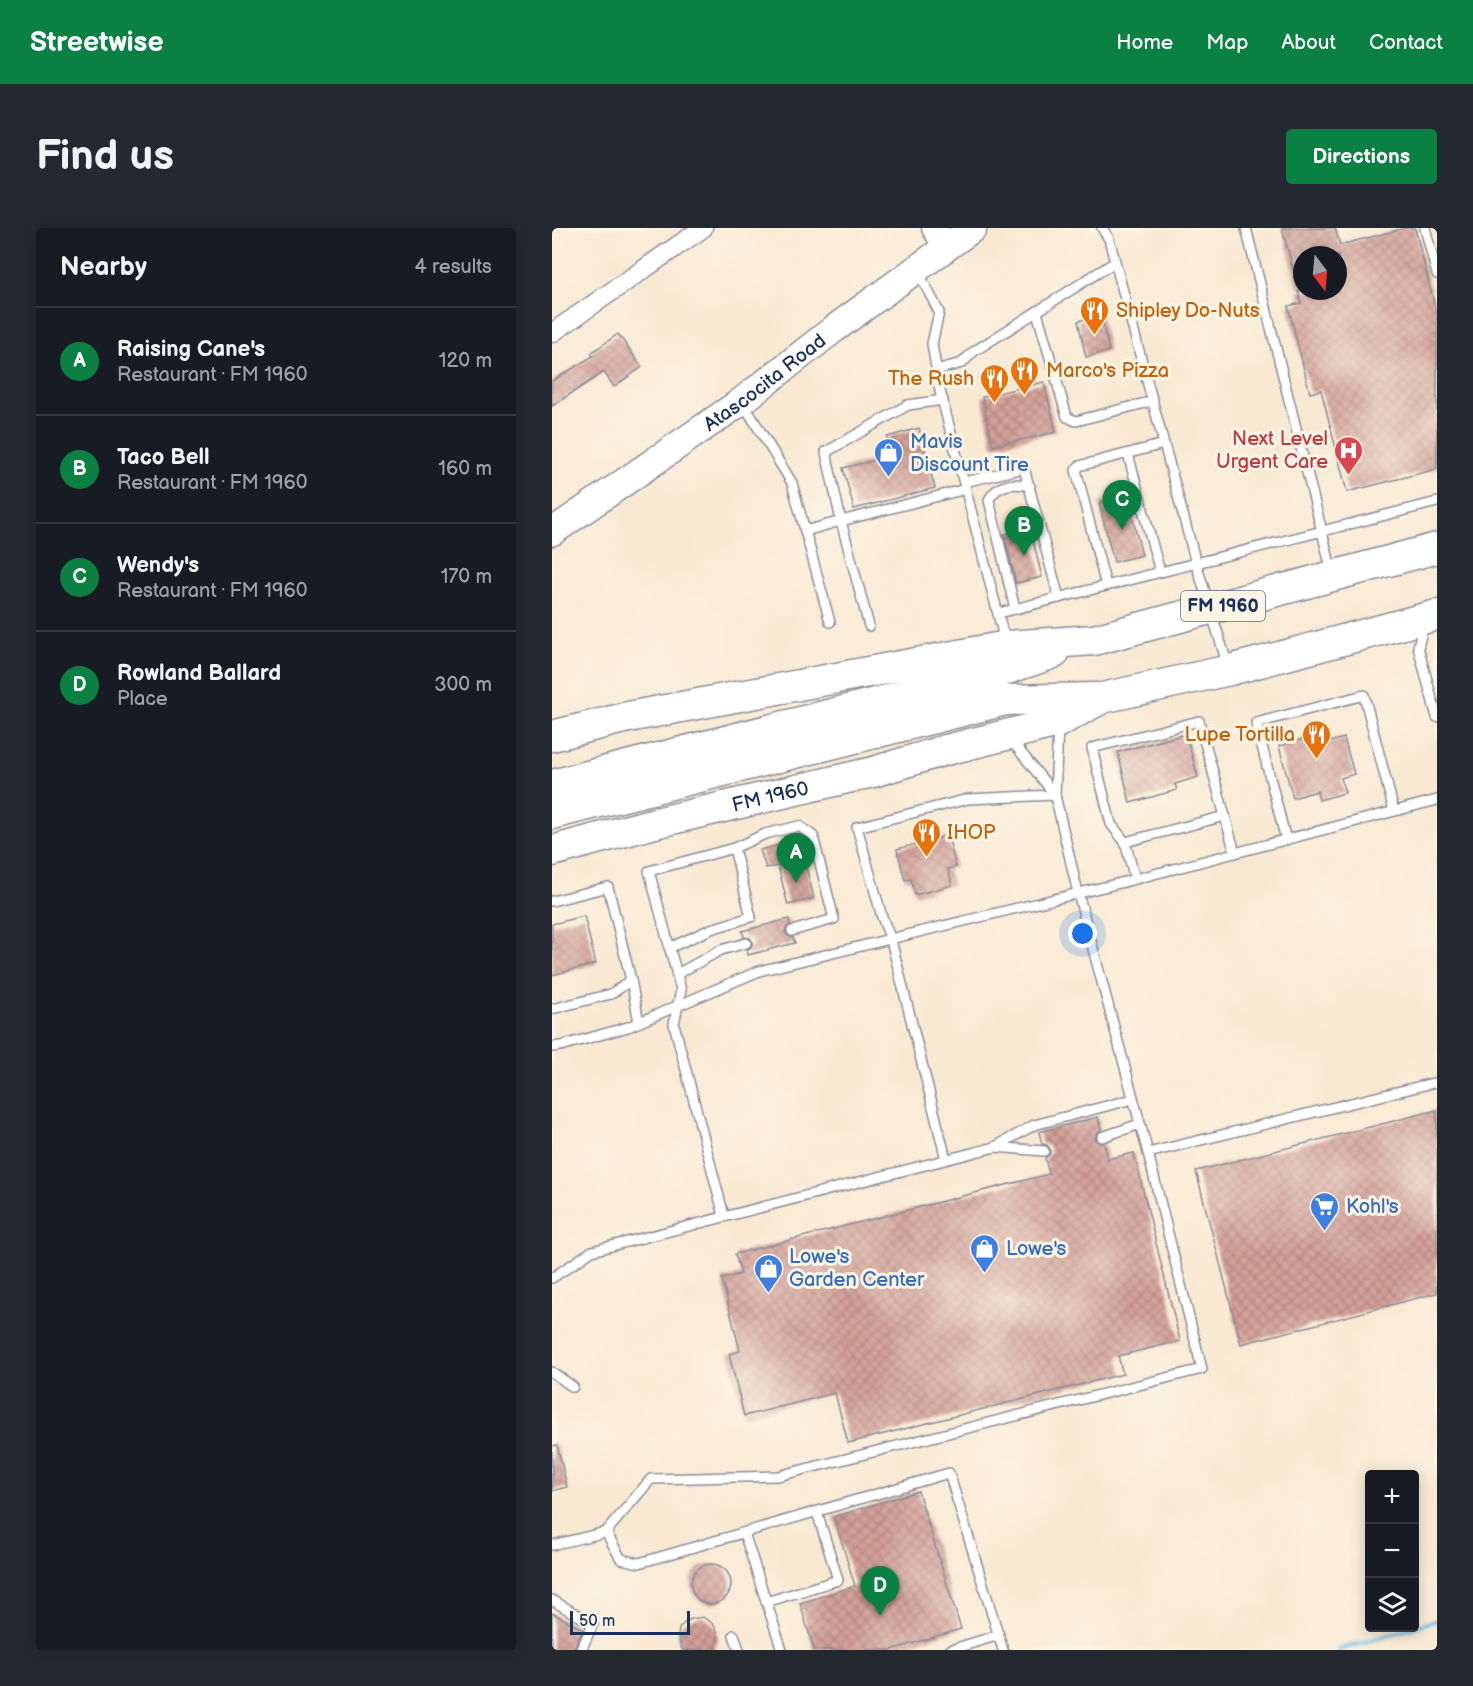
<!DOCTYPE html>
<html lang="en">
<head>
<meta charset="utf-8">
<style>
	body { margin:0; font-family:"Balsamiq Sans",sans-serif; background:#242831; color:#f1f3f6 }
	.controls { position:absolute; right:18px; bottom:18px; display:grid; overflow:hidden; border-radius:6px; box-shadow:0 3px 15px #0003 }
	.controls button { width:54px; height:54px; display:grid; place-items:center; padding:0; border:0; border-bottom:2px solid #363941; background:#171b24; color:#f1f3f6; font:30px sans-serif }
	.compass { position:absolute; left:741px; top:18px; width:54px; height:54px; border-radius:50%; background:#171b24; box-shadow:0 3px 15px #0003; rotate:164deg }
	.scale { position:absolute; left:18px; bottom:15px; width:120px; box-sizing:border-box; padding-left:6px; border:3px solid #1b2f5e; border-top:0; font-size:16px; line-height:21px; white-space:nowrap; color:#1b2f5e; -webkit-text-stroke:4px #fcf5e5; paint-order:stroke }
	.you { position:absolute; left:531px; top:706px; width:21px; height:21px; margin:-15px; border:4px solid #fff; border-radius:50%; background:#1a73e8; box-shadow:0 0 0 9px #1a73e833 }
	.badge { display:grid; place-items:center; width:39px; height:39px; border-radius:50%; background:#0b8043; color:#fff; font-size:20px; font-weight:700 }
	.pin { position:absolute; translate:-50% -50px; filter:drop-shadow(0 2px 3px #0008) }
	.pin::after { content:''; position:absolute; top:32px; width:21px; height:18px; background:inherit; clip-path:polygon(0 0,100% 0,50% 100%) }
	.list { margin:0; padding:0; list-style:none }
	h2 { display:flex; justify-content:space-between; align-items:center; height:78px; margin:0; padding:0 24px; font-size:26px }
	h2 small { font-size:20px; font-weight:400; color:#9ea1a6 }
	.list li { display:grid; grid-template-columns:39px 1fr auto; gap:18px; align-items:center; box-sizing:border-box; height:108px; padding:0 24px; border-top:2px solid #363941 }
	.list b { display:block; font-size:22px; white-space:nowrap }
	.list p { margin:0; font-size:20px; white-space:nowrap; color:#9ea1a6 }
	.list em { font-size:20px; font-style:normal; color:#9ea1a6 }
	.icon { flex:none; width:33px; height:33px; fill:none; stroke:currentColor; stroke-width:2; stroke-linecap:round; stroke-linejoin:round }
	.map { position:relative; flex:none; width:885px; height:1422px; overflow:hidden; border-radius:6px }
	header { display:flex; align-items:center; gap:36px; box-sizing:border-box; height:84px; padding:0 30px; background:#0b8043; color:#fff }
	header strong { font-size:28px }
	nav { display:flex; gap:33px; margin-inline-start:auto; font-size:21px }
	.intro { display:flex; align-items:center; justify-content:space-between; box-sizing:border-box; height:144px; padding:0 36px }
	h1 { margin:0; font-size:42px }
	.button { padding:15px 27px; border-radius:6px; background:#0b8043; color:#fff; font-size:21px; font-weight:700 }
	main { display:flex; gap:36px; padding:0 36px }
	aside { flex:1; background:#171b24; border-radius:6px; box-shadow:0 3px 15px #0003 }
	.map>svg:first-child { display:block }
	.lines { fill:none; stroke-linecap:round; stroke-linejoin:round }
	.stream { stroke:#6bbbe6; stroke-width:4.5 }
	.building { fill:url(#building-cross-hatch) }
	.service-casing { stroke:#8a8c98; stroke-width:12 }
	.minor-casing { stroke:#8a8c98; stroke-width:21 }
	.tertiary-casing { stroke:#8a8c98; stroke-width:27 }
	.secondary-casing { stroke:#8a8c98; stroke-width:30 }
	.primary-casing { stroke:#8a8c98; stroke-width:33 }
	.service { stroke:#fff; stroke-width:9 }
	.minor { stroke:#fff; stroke-width:18 }
	.tertiary { stroke:#fff; stroke-width:24 }
	.secondary { stroke:#fff; stroke-width:27 }
	.primary { stroke:#fff; stroke-width:30 }
	.labels { text-anchor:middle; stroke-width:6; stroke-linejoin:round; paint-order:stroke }
	.shield { fill:#fcf5e5; stroke:#5e6a86; stroke-width:1.5 }
	.shield-label { font-size:18px; font-weight:bold; fill:#1b2f5e }
	.food-label { font-size:20px; fill:#c56008; stroke:#fcf5e5; text-anchor:start }
	.street-label { font-size:20px; fill:#1b2f5e; stroke:#fcf5e5 }
	.health-label { font-size:20px; fill:#be3a42; stroke:#fcf5e5; text-anchor:end }
	.shop-label { font-size:20px; fill:#366cbe; stroke:#fcf5e5; text-anchor:start }
</style>
</head>
<body>
<header>
<strong>Streetwise</strong>
<nav><a>Home</a><a>Map</a><a>About</a><a>Contact</a></nav>
</header>
<div class="intro"><h1>Find us</h1><a class="button">Directions</a></div>
<main>
<aside>
<h2>Nearby<small>4 results</small></h2>
<ul class="list">
<li><span class="badge">A</span><div><b>Raising Cane's</b><p>Restaurant · FM 1960</p></div><em>120 m</em></li>
<li><span class="badge">B</span><div><b>Taco Bell</b><p>Restaurant · FM 1960</p></div><em>160 m</em></li>
<li><span class="badge">C</span><div><b>Wendy's</b><p>Restaurant · FM 1960</p></div><em>170 m</em></li>
<li><span class="badge">D</span><div><b>Rowland Ballard</b><p>Place</p></div><em>300 m</em></li>
</ul>
</aside>
<div class="map">
<svg width="885" height="1422" viewBox="0 0 885 1422">
	<defs>
		<pattern id="building-cross-hatch" width="8" height="8" patternUnits="userSpaceOnUse" patternTransform="scale(1.5)"><rect width="8" height="8" fill="#d4a098"/><path d="M0 0l8 8M0 8l8-8" fill="none" stroke="#ab837f"/></pattern>
	</defs>
	<rect width="100%" height="100%" fill="#fcf5e5"/>
	<filter id="ink" filterUnits="userSpaceOnUse"><feTurbulence type="fractalNoise" baseFrequency=".0167" numOctaves="2"/><feDisplacementMap in="SourceGraphic" scale="12" xChannelSelector="R" yChannelSelector="G"/><feConvolveMatrix kernelMatrix="1 2 1 2 8 2 1 2 1" color-interpolation-filters="sRGB"/></filter>
	<filter id="wash" filterUnits="userSpaceOnUse"><feTurbulence type="fractalNoise" baseFrequency=".008" numOctaves="4" result="noise"/><feDisplacementMap in="SourceGraphic" scale="24" xChannelSelector="R" yChannelSelector="G"/><feGaussianBlur stdDeviation="1.35" result="paint"/><feColorMatrix in="noise" values="0 0 0 0 0 0 0 0 0 0 0 0 0 0 0 0 0 1.4 0 .05"/><feComposite in="paint" operator="in"/></filter>
	<g filter="url(#wash)">
		<rect width="100%" height="100%" fill="#f9e9d3"/>
		<g class="lines">
			<g class="stream">
				<polyline points="862,1399 885,1392"/>
				<polyline points="786,1422 860,1400"/>
			</g>
		</g>
		<g id="blocks">
			<g class="building">
				<polygon points="730,0 783,0 788,17 853,0 863,0 885,87 885,241 795,264 769,162 758,165 736,78 749,75 746,63 786,63 786,27 750,27 750,60 746,60"/>
				<polygon points="549,87 557,123 534,129 526,93"/>
				<polygon points="66,106 90,139 62,159 52,144 0,178 0,153 41,128 39,125"/>
				<polygon points="492,154 504,204 441,218 430,169"/>
				<polygon points="367,200 383,260 302,281 291,240 340,228 335,209"/>
				<polygon points="575,269 590,327 562,334 547,275"/>
				<polygon points="478,300 490,349 464,355 452,306"/>
				<polygon points="634,506 646,549 623,556 625,562 578,575 566,524"/>
				<polygon points="759,509 773,515 792,510 802,546 789,550 793,565 767,572 765,563 741,570 727,518"/>
				<polygon points="396,608 404,639 396,641 400,657 363,667 359,651 353,652 345,621"/>
				<polygon points="240,614 248,616 262,670 236,677 226,638 214,640 208,622"/>
				<polygon points="32,688 44,736 0,747 0,696"/>
				<polygon points="237,691 238,697 235,699 233,704 236,708 241,710 243,715 196,727 195,722 199,719 201,714 198,710 192,709 190,703"/>
				<polygon points="885,882 885,1065 689,1116 644,943"/>
				<polygon points="546,889 549,902 545,905 543,911 546,914 552,915 556,931 582,925 628,1113 566,1128 571,1146 296,1215 283,1165 192,1188 177,1126 188,1123 170,1051 189,1046 183,1026 497,946 493,930 498,926 498,921 495,917 490,916 487,904"/>
				<polygon points="5,1217 15,1259 0,1263 0,1218"/>
				<polygon points="366,1263 409,1401 339,1422 262,1422 248,1375 303,1358 282,1289"/>
				<circle cx="159" cy="1356" r="20"/>
				<polygon points="0,1385 31,1401 21,1422 0,1422"/>
				<polygon points="151,1389 161,1396 165,1403 166,1411 163,1422 130,1422 126,1409 127,1401 132,1395 139,1391"/>
			</g>
		</g>
	</g>
	<g filter="url(#ink)">
		<use href="#blocks" fill-opacity="0" stroke="#8a8c98" stroke-width="1.5"/>
		<g class="lines">
			<defs>
				<g id="service">
					<polyline points="550,0 557,11 644,335 676,438"/>
					<polyline points="694,0 780,344"/>
					<polyline points="873,0 885,46"/>
					<polyline points="366,43 387,84 380,116 388,163 453,413"/>
					<polyline points="485,84 515,189 524,193 601,173"/>
					<polyline points="384,142 410,135 421,124 563,34"/>
					<polyline points="191,175 240,255 278,394"/>
					<polyline points="576,226 608,344"/>
					<polyline points="412,254 472,240 507,370"/>
					<polyline points="253,303 289,293 274,224 356,177 391,172"/>
					<polyline points="554,358 524,242 527,238 612,216"/>
					<path d="M463,381L437,272C444,256 462,254 478,258"/>
					<polyline points="447,385 885,274"/>
					<polyline points="872,396 866,419 885,489"/>
					<polyline points="317,398 289,293 414,261"/>
					<polyline points="459,512 503,567 506,499"/>
					<polyline points="734,612 704,495 812,467 842,583"/>
					<polyline points="573,614 673,588"/>
					<polyline points="182,620 213,606 247,598 261,608 282,691 240,703"/>
					<polyline points="583,651 573,614 559,596 540,520 647,493 683,625"/>
					<polyline points="0,673 56,659 79,752 59,766 0,781"/>
					<polyline points="117,720 159,701 199,689 182,620 97,643 129,762 122,796 172,988"/>
					<polyline points="125,746 169,722 194,715"/>
					<polyline points="79,752 87,794"/>
					<polyline points="0,819 9,818 76,799 207,743 568,655 885,572"/>
					<polyline points="550,909 588,896"/>
					<polyline points="443,919 492,923"/>
					<polyline points="394,931 339,712 330,689 305,599 416,571 503,567 526,665 596,925 885,854"/>
					<polyline points="0,1050 40,1023 443,919 482,897 581,871"/>
					<polyline points="0,1144 21,1159"/>
					<polyline points="54,1304 69,1331 87,1335 397,1245 451,1422"/>
					<polyline points="192,1305 230,1422"/>
					<polyline points="0,1317 54,1304 99,1251 226,1248 650,1141 596,925"/>
					<polyline points="0,1372 41,1396 29,1422"/>
					<polyline points="214,1374 286,1352 265,1284"/>
					<polyline points="182,1407 187,1422"/>
					<polyline points="398,1422 447,1407"/>
				</g>
				<polyline id="minor" points="0,105 151,0"/>
				<polyline id="tertiary" points="382,0 394,19"/>
				<g id="secondary">
					<path id="s1" d="M0,304L190,173L282,101L421,0"/>
				</g>
				<g id="primary">
					<polyline points="0,508 76,489 455,418 542,412 885,320"/>
					<polyline points="0,557 449,443 502,425"/>
					<polyline points="0,586 454,472 544,470"/>
					<path id="s2" d="M0,623L99,596L321,544L390,523L506,494L550,470L678,442L885,387"/>
				</g>
			</defs>
			<use href="#service" class="service-casing"/>
			<use href="#minor" class="minor-casing"/>
			<use href="#tertiary" class="tertiary-casing"/>
			<use href="#secondary" class="secondary-casing"/>
			<use href="#primary" class="primary-casing"/>
			<use href="#service" class="service"/>
			<use href="#minor" class="minor"/>
			<use href="#tertiary" class="tertiary"/>
			<use href="#secondary" class="secondary"/>
			<use href="#primary" class="primary"/>
		</g>
	</g>
	<defs>
		<symbol id="restaurant-pin" viewBox="-11 -11 22 30"><path d="M0 17L-7.5 6A9.5 9.5 0 1 1 7.5 6Z" fill="#e8710a" stroke="#fcf5e5"/><path d="M-5-6h1v4h1v-4h1v4h1v-4h1v5L-1.5 .5V6h-2V.5L-5-1ZM5-6V6H3V1.5H1.5Q1.5-4 5-6Z" fill="#fff"/></symbol>
		<symbol id="hospital-pin" viewBox="-11 -11 22 30"><path d="M0 17L-7.5 6A9.5 9.5 0 1 1 7.5 6Z" fill="#e0444e" stroke="#fcf5e5"/><path d="M-5-5h3v3.5h4V-5h3V5h-3V1.5h-4V5h-3Z" fill="#fff"/></symbol>
		<symbol id="shop-pin" viewBox="-11 -11 22 30"><path d="M0 17L-7.5 6A9.5 9.5 0 1 1 7.5 6Z" fill="#3f7fe0" stroke="#fcf5e5"/><path d="M-5-2.5h2.3a2.7 3.5 0 0 1 5.4 0H5L5.5 6h-11ZM-1.5-2.5h3a1.5 2.3 0 0 0-3 0Z" fill="#fff"/></symbol>
		<symbol id="supermarket-pin" viewBox="-11 -11 22 30"><path d="M0 17L-7.5 6A9.5 9.5 0 1 1 7.5 6Z" fill="#3f7fe0" stroke="#fcf5e5"/><path d="M-6-5.5h2.5l.6 2H6L4.5 2H-2.5L-4.4-4H-6ZM-1.5 3.2a1.3 1.3 0 1 0 .1 0ZM3 3.2a1.3 1.3 0 1 0 .1 0Z" fill="#fff"/></symbol>
	</defs>
	<g fill-rule="evenodd">
		<use href="#restaurant-pin" x="526" y="66" width="33" height="45"/>
		<use href="#restaurant-pin" x="456" y="126" width="33" height="45"/>
		<use href="#restaurant-pin" x="426" y="134" width="33" height="45"/>
		<use href="#hospital-pin" x="780" y="206" width="33" height="45"/>
		<use href="#shop-pin" x="320" y="208" width="33" height="45"/>
		<use href="#restaurant-pin" x="748" y="490" width="33" height="45"/>
		<use href="#restaurant-pin" x="358" y="588" width="33" height="45"/>
		<use href="#supermarket-pin" x="756" y="962" width="33" height="45"/>
		<use href="#shop-pin" x="416" y="1004" width="33" height="45"/>
		<use href="#shop-pin" x="200" y="1024" width="33" height="45"/>
	</g>
	<g class="labels">
		<rect class="shield" x="629" y="363" width="84" height="30" rx="4.5"/>
		<g class="shield-label">
			<text x="671" y="384">FM 1960</text>
		</g>
		<g class="food-label">
			<text x="564" y="89">Shipley Do-Nuts</text>
			<text x="494" y="149">Marco's Pizza</text>
			<text x="422" y="157" text-anchor="end">The Rush</text>
			<text x="743" y="513" text-anchor="end">Lupe Tortilla</text>
			<text x="395" y="611">IHOP</text>
		</g>
		<g class="street-label">
			<text dy="7" stroke="none"><textPath href="#s1" startOffset="260">Atascocita Road</textPath></text>
			<text dy="7" stroke="none"><textPath href="#s2" startOffset="225">FM 1960</textPath></text>
		</g>
		<g class="health-label">
			<text x="776" y="217">Next Level<tspan x="776" dy="23">Urgent Care</tspan></text>
		</g>
		<g class="shop-label">
			<text x="358" y="220">Mavis<tspan x="358" dy="23">Discount Tire</tspan></text>
			<text x="794" y="985">Kohl's</text>
			<text x="454" y="1027">Lowe's</text>
			<text x="237" y="1035">Lowe's<tspan x="237" dy="23">Garden Center</tspan></text>
		</g>
	</g>
</svg>
<div class="controls">
<button>+</button>
<button>−</button>
<button><svg class="icon" aria-label="layers" viewBox="0 0 24 24"><path d="M12 4l9 5-9 5-9-5zM3 14l9 5 9-5"/></svg></button>
</div>
<svg class="compass" viewBox="-18 -18 36 36"><path d="M0-13l5 13h-10z" fill="#e53935"/><path d="M0 13l5-13h-10z" fill="#9ea1a6"/></svg>
<div class="scale">50 m</div>
<div class="you"></div>
<div class="pin badge" style="left:244px;top:655px">A</div>
<div class="pin badge" style="left:472px;top:328px">B</div>
<div class="pin badge" style="left:570px;top:302px">C</div>
<div class="pin badge" style="left:328px;top:1388px">D</div>
</div>
</main>
</body>
</html>
